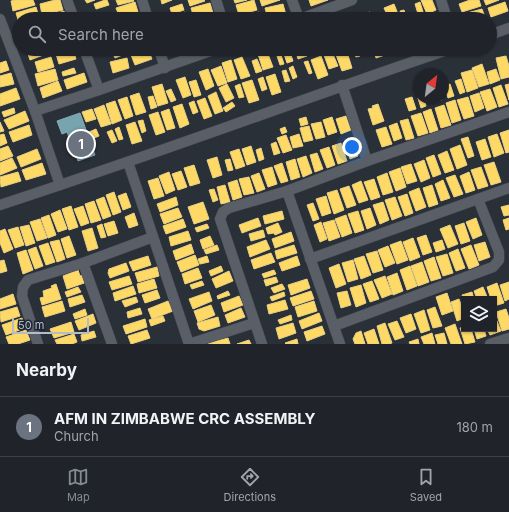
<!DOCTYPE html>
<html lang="en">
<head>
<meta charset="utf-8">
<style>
	body { margin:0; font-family:Inter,sans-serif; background:#282c32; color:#f1f3f6 }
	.controls { position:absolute; right:12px; bottom:12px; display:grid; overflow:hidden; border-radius:0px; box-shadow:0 1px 3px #0004 }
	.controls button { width:36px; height:36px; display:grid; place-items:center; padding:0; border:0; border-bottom:1px solid #3d4147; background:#20242a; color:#f1f3f6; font:20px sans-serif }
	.compass { position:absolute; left:413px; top:68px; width:36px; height:36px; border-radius:50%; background:#20242a; box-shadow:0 1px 3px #0004; rotate:29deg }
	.scale { position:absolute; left:12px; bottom:10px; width:77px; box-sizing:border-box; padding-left:4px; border:2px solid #b4bcc9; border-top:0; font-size:11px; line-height:14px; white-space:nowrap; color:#b4bcc9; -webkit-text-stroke:3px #1d2633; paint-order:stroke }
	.you { position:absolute; left:352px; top:147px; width:14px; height:14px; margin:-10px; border:3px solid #fff; border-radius:50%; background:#1a73e8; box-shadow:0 0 0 6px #1a73e833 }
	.badge { display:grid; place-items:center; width:26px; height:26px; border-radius:50%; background:#848b96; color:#fff; font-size:13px; font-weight:700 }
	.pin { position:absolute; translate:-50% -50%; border:2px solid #fff; box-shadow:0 1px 4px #0006 }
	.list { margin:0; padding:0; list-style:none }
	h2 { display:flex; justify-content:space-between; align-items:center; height:52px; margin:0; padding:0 16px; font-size:17px }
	h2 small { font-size:13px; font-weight:400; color:#a2a4a8 }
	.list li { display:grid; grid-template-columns:26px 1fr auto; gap:12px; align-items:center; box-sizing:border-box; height:60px; padding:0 16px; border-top:1px solid #3d4147 }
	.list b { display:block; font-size:15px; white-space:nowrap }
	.list p { margin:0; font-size:13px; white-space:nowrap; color:#a2a4a8 }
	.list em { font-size:13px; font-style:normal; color:#a2a4a8 }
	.icon { flex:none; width:22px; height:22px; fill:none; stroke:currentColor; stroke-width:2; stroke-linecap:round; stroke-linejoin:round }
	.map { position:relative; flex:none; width:509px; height:344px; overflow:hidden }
	.search { position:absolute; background:#20242a; box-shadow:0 1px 3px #0004; left:12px; right:12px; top:12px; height:44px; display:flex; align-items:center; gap:10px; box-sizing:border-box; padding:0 14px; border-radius:22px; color:#a2a4a8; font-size:15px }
	.sheet { height:112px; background:#20242a }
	nav { display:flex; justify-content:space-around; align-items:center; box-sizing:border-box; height:56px; border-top:1px solid #3d4147; background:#20242a; font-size:11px; color:#a2a4a8 }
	nav a { display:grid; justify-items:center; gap:2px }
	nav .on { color:#848b96 }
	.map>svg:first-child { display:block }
	.homes { fill:#ffd966; stroke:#e8d084 }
	.public { fill:#76a5af; stroke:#89acb7 }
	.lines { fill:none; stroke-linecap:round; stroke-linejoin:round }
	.street-casing { stroke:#484c53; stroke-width:11 }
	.street { stroke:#5a5e66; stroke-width:10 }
</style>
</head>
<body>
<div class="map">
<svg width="509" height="344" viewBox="0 0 509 344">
	<rect width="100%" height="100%" fill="#2a3038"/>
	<g class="homes">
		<polygon points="15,0 33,0 35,5 13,11 11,1"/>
		<polygon points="55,0 60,0 63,10 42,15 40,4"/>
		<polygon points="85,0 95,0 87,3"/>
		<polygon points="105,0 107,0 109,5 96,9 94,4"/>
		<polygon points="116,0 133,0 134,1 118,5"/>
		<polygon points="161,0 172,0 162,4"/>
		<polygon points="188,0 204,0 205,1 190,6"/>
		<polygon points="234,0 247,0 235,3"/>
		<polygon points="254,0 257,10 239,15 236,5"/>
		<polygon points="260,0 280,0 262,6"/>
		<polygon points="309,0 328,0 311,6"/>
		<polygon points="421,0 432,0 436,10 427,14"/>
		<polygon points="470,0 479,0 481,6 462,12 459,4"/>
		<polygon points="484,0 499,0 486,5"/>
		<polygon points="135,2 138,12 120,18 116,8"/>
		<polygon points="420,2 424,15 419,17 415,4"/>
		<polygon points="505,2 508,11 491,17 488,8"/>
		<polygon points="210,3 213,13 194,18 191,8"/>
		<polygon points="182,4 184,10 172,14 170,8"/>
		<polygon points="283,4 286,15 268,19 265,8"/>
		<polygon points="394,4 400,19 389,19 384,8"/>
		<polygon points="36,7 39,17 33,19 19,19 19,23 16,13"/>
		<polygon points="482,9 485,17 477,19 469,19 467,13"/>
		<polygon points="404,10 407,19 402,19 400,11"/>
		<polygon points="64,11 66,19 45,19 44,17"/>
		<polygon points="185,12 187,19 167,19 166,18"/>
		<polygon points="259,12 261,19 241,19 240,18"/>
		<polygon points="370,12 372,19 363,19 362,15"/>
		<polygon points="113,15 114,19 100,19"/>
		<polygon points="32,49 48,49 49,53 30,60 27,51"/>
		<polygon points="73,49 76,59 59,64 56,54"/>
		<polygon points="148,49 152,59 135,65 131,55"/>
		<polygon points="263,49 266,49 273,67 263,70 257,51"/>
		<polygon points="289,49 293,61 287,63 283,51"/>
		<polygon points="295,49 305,49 307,56 298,59"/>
		<polygon points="309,49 319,49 320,51 311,54"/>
		<polygon points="342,49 346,49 352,68 342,71 335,52"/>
		<polygon points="352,49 357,49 360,56 356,57"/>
		<polygon points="360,49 366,49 367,54 362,55"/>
		<polygon points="373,49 383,49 385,55 376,58"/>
		<polygon points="386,49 396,49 397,52 387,55"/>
		<polygon points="124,50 125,54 115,58 113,54"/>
		<polygon points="280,52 284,64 280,65 276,53"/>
		<polygon points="332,52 338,66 329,69 324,55"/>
		<polygon points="321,56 328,75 318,79 311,60"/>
		<polygon points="506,56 509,66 509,77 501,79 496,58"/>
		<polygon points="51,57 54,67 38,72 35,62"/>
		<polygon points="242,57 250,76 241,79 234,60"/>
		<polygon points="127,58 129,68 113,73 110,62"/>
		<polygon points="257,59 262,71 256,73 252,61"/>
		<polygon points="231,60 237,79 228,82 222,63"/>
		<polygon points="6,61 9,70 0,73 0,63"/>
		<polygon points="308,61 312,73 309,74 304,62"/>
		<polygon points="482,64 489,84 479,87 472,68"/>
		<polygon points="221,66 227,83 218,86 211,70"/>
		<polygon points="293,66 297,77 293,79 289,68"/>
		<polygon points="74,68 76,73 63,76 62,72"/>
		<polygon points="55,69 58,80 38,86 35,74"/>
		<polygon points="208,69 214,86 206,90 199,72"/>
		<polygon points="496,69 500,80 490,84 487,72"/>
		<polygon points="286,70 290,81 285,82 282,71"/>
		<polygon points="472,70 478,88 467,92 461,73"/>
		<polygon points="11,73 14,84 0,87 0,76"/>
		<polygon points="84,73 87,82 67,89 64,80"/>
		<polygon points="275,74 281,92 272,95 266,77"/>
		<polygon points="185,77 191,95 183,98 176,80"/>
		<polygon points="263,77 267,89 262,91 258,79"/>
		<polygon points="461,79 465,92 460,94 455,81"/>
		<polygon points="196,80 201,95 194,97 189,82"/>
		<polygon points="252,80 259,100 249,103 242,83"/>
		<polygon points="58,81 62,91 43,98 40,88"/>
		<polygon points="162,84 168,103 158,106 152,87"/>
		<polygon points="227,84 234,98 226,102 219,88"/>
		<polygon points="240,84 244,97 239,98 235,86"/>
		<polygon points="450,84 454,96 448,98 444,86"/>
		<polygon points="509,84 509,100 505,85"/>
		<polygon points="501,85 508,104 499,107 493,88"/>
		<polygon points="16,88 20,99 0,106 0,94"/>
		<polygon points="171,89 176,100 171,102 166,91"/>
		<polygon points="490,89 497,107 487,111 480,92"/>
		<polygon points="216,92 223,111 215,114 208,96"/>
		<polygon points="139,93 146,112 136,115 130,96"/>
		<polygon points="479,93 484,108 475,112 470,96"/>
		<polygon points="419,94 419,98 424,98 426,106 421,108 417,95"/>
		<polygon points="153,96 157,107 151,109 148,97"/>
		<polygon points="127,97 133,116 125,119 118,100"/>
		<polygon points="412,97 416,109 409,111 405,99"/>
		<polygon points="468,97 474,116 464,119 457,100"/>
		<polygon points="205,98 212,116 204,119 197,101"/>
		<polygon points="435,98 442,98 442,100 436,102"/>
		<polygon points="455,100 461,120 452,123 446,103"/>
		<polygon points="115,101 122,120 112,124 106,104"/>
		<polygon points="194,101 198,112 193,114 189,103"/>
		<polygon points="232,102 235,106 226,112 223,108"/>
		<polygon points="182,104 189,124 180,128 173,107"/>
		<polygon points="378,104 384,121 373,125 368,109 373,108 372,106"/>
		<polygon points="104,105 111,124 101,127 94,109"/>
		<polygon points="444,105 451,125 441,128 435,108"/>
		<polygon points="14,108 15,113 4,117 2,112"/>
		<polygon points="92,109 96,119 86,122 82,112"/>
		<polygon points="169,109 175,128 167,130 161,112"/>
		<polygon points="431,109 438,130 430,133 423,112"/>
		<polygon points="25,111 29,121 9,129 4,120"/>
		<polygon points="158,112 165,132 156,135 149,115"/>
		<polygon points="421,113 428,133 418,136 411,116"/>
		<polygon points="346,116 351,130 341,134 336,119"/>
		<polygon points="306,117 308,124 301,126 299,119"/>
		<polygon points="332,117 337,132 328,135 323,120"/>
		<polygon points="408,119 414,138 406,140 400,121"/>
		<polygon points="143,120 146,131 142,133 138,121"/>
		<polygon points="0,122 4,131 0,132"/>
		<polygon points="135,122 142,141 132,144 126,125"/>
		<polygon points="321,122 325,137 316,139 311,124"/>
		<polygon points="397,123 402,138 394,141 389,126"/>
		<polygon points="29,125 32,135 13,142 9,132"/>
		<polygon points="309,126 313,140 304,142 300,128"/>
		<polygon points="119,127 123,139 119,140 115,129"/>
		<polygon points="285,127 287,132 282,134 280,129"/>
		<polygon points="386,127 392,144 382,147 376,130"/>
		<polygon points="96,129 99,136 92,139 89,132"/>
		<polygon points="112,130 117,141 112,143 107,132"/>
		<polygon points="509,130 509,152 506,153 500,133"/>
		<polygon points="4,134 7,143 0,146 0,135"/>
		<polygon points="299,134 303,146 293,148 290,137"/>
		<polygon points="497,134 504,153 494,157 488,137"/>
		<polygon points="286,135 292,150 283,153 277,138"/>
		<polygon points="468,137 474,156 468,158 461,139"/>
		<polygon points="352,139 358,156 350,159 344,142"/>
		<polygon points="485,139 491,157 482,160 476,142"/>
		<polygon points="276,142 280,153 274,155 271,144"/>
		<polygon points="341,143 347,161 338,164 332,146"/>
		<polygon points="460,145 467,165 457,169 450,149"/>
		<polygon points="8,146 13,156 0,161 0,149"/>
		<polygon points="251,146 256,162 247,165 242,149"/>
		<polygon points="329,147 335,165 327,168 320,150"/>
		<polygon points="261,148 264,159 259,161 256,150"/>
		<polygon points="37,149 41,159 21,167 17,157"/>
		<polygon points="239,149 245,166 236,169 230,152"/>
		<polygon points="447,151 454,170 445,173 438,155"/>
		<polygon points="317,153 323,169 315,172 310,155"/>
		<polygon points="434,155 441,174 433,177 426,158"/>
		<polygon points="306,156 312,173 303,177 297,159"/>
		<polygon points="217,157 222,175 213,178 207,160"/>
		<polygon points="12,158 17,168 0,175 0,163"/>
		<polygon points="230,159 233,170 228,171 225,160"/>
		<polygon points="295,159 300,177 291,180 286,162"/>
		<polygon points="424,160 430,178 421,182 414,164"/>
		<polygon points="494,162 501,182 491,185 484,165"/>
		<polygon points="42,163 46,174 26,180 22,170"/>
		<polygon points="282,163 288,181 281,183 274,166"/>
		<polygon points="411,164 417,181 407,184 401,167"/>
		<polygon points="194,165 200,183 190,186 184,168"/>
		<polygon points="272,167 277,184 268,187 262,170"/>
		<polygon points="481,167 488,186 478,189 471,170"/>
		<polygon points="400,168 406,187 396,191 389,172"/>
		<polygon points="181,171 187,187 178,190 172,174"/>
		<polygon points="18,172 21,181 1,187 0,177"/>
		<polygon points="169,172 175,190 166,194 159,176"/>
		<polygon points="469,172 475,190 466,193 460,176"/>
		<polygon points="259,173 265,189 257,192 251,176"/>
		<polygon points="387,173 393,192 383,195 377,177"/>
		<polygon points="455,175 463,194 454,197 446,178"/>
		<polygon points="249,177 254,193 244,195 239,179"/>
		<polygon points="158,178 164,196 154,199 148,181"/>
		<polygon points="374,179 380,197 371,200 364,182"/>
		<polygon points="237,180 242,197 233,200 228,183"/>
		<polygon points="443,180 450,198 441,201 435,184"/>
		<polygon points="361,181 368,200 359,203 352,185"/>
		<polygon points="225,185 230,202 221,204 217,187"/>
		<polygon points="432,185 438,204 429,207 423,188"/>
		<polygon points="349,186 356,205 347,208 340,189"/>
		<polygon points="419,188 426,207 416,211 409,192"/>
		<polygon points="214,189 218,200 213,202 209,190"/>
		<polygon points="337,190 344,210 334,214 327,193"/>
		<polygon points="114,192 121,212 113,215 106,195"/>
		<polygon points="126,193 131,207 123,210 118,196"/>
		<polygon points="407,194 413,213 405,216 398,197"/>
		<polygon points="326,196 331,213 322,216 316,199"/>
		<polygon points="104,197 111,216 103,219 96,200"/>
		<polygon points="176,197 178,205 160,212 157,204"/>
		<polygon points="395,197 402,216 392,220 385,200"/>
		<polygon points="94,201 101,220 91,223 85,204"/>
		<polygon points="203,202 209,219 194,224 188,207"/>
		<polygon points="383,202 389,220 380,224 373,205"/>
		<polygon points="313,203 319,219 313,221 307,205"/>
		<polygon points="509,205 509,215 504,216 501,207"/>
		<polygon points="71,206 78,227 69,230 62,209"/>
		<polygon points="83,206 89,223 81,226 74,209"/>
		<polygon points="178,208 182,217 164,224 160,214"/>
		<polygon points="370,208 376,225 367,229 361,211"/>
		<polygon points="60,210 67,229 58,232 51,214"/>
		<polygon points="282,211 284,219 265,224 263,216"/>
		<polygon points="358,211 364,230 355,233 348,214"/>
		<polygon points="134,213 138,225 129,228 125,217"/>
		<polygon points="49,215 56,235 48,238 41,218"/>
		<polygon points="346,215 352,233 342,237 335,219"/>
		<polygon points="258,218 261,226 242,233 239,225"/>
		<polygon points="476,218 482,235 473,239 466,222"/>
		<polygon points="509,218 509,229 506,230 503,220"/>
		<polygon points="40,219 47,238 37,241 30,222"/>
		<polygon points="183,219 186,227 166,234 163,226"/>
		<polygon points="334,220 340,237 329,241 323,223"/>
		<polygon points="114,221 118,233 108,236 104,224"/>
		<polygon points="321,222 327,239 320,242 314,225"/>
		<polygon points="278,223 282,232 275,235 274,233 268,234 266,228"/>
		<polygon points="464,223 470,241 461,244 455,226"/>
		<polygon points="102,224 106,237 101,238 97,226"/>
		<polygon points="207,224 209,228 197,232 195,228"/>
		<polygon points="29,225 35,243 26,246 20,227"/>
		<polygon points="450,225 458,244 448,248 440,229"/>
		<polygon points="18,227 24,245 15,248 8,230"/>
		<polygon points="92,228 98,248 88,251 82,231"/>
		<polygon points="5,229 13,249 4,253 0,243 0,231"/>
		<polygon points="263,230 265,237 251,241 249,234"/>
		<polygon points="188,231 191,240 171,246 169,237"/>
		<polygon points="291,232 294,241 275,248 272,239"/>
		<polygon points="426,235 432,252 423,255 417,238"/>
		<polygon points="69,236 76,255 67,258 61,239"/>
		<polygon points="210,236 214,245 203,249 200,240"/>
		<polygon points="413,238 420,257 410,261 403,242"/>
		<polygon points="59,240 65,259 57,262 50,242"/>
		<polygon points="266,240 270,249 250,257 247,247"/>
		<polygon points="442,240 445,249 436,252 433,243"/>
		<polygon points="401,241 408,260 397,264 390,245"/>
		<polygon points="485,242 490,257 479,261 474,245"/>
		<polygon points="48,243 55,262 46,265 39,246"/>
		<polygon points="191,244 194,253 176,260 173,251"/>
		<polygon points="217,245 219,250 206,254 204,250"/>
		<polygon points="294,245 297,253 277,259 275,251"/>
		<polygon points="471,245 479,265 469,269 461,249"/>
		<polygon points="388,246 395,263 385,267 378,250"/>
		<polygon points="36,247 43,266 35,269 28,250"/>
		<polygon points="458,249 465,268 456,271 449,253"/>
		<polygon points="26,250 33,270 23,274 17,253"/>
		<polygon points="377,251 383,270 373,273 366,254"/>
		<polygon points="271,253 275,262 254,269 251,260"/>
		<polygon points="447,254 453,273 443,276 436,257"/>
		<polygon points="195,255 199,265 181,272 177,262"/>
		<polygon points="148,256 151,265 133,271 129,262"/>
		<polygon points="207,256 209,262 200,264 198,259"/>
		<polygon points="297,256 300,265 282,271 279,263"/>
		<polygon points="364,256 371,275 361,279 354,259"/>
		<polygon points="434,257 441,278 431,281 424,261"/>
		<polygon points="4,260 7,271 0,273 0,261"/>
		<polygon points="353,260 358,279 348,282 342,263"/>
		<polygon points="422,262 429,282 418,286 411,266"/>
		<polygon points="126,263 129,271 110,278 108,273 109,269"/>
		<polygon points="339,264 346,284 336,288 329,268"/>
		<polygon points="221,266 223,271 211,276 209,271"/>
		<polygon points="410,266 417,286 407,290 400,270"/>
		<polygon points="157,267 159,276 138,282 135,273"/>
		<polygon points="198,268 202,278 185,284 182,274"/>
		<polygon points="78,270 80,276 84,274 87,282 67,289 63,276"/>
		<polygon points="274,270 276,274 264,278 262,274"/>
		<polygon points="229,271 233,281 216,288 212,279"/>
		<polygon points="397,273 403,291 393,295 387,277"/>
		<polygon points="129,276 132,284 112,290 109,282"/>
		<polygon points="385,276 392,294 382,298 374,280"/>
		<polygon points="276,277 278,282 266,286 264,280"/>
		<polygon points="154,279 157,288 139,293 137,284"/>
		<polygon points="307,279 310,288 291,295 288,285"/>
		<polygon points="202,281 204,285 192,289 190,285"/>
		<polygon points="372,281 379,299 370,302 363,284"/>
		<polygon points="509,282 509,299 505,301 500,285"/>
		<polygon points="497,283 504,303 494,306 494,299 491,299 487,287"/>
		<polygon points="56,284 61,299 42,305 40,298 44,297 43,291 52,288 51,286"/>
		<polygon points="282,284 285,289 274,293 271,288"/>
		<polygon points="361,285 366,303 356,307 350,288"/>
		<polygon points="133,286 136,294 115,301 113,293"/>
		<polygon points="78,287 81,292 67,297 65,292"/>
		<polygon points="483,287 488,299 477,299 474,291"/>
		<polygon points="157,290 160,298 145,303 142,295"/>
		<polygon points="228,291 230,295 218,299 217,296"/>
		<polygon points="311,291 314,299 293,306 290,298"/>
		<polygon points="347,291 351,305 341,308 337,293"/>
		<polygon points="209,292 212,301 193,309 189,299"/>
		<polygon points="284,292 285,296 272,301 270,297"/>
		<polygon points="472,292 474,299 464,299 464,301 462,295"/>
		<polygon points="447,293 453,311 442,315 436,297"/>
		<polygon points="13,294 16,304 0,309 0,299"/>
		<polygon points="82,295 85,302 70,307 68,299"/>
		<polygon points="239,296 243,305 224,312 221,303"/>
		<polygon points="136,297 138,302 125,307 122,301"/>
		<polygon points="459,299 464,312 464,318 457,321 451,302"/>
		<polygon points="285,300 288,309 269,314 267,305"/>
		<polygon points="62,301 65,311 45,317 42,307"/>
		<polygon points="168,301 173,311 152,319 148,309"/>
		<polygon points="314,301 317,311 298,317 295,307"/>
		<polygon points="211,305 215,315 198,322 194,311"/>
		<polygon points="17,307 20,316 1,322 0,312"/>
		<polygon points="435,307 442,326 433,328 427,310"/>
		<polygon points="140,308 142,314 128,318 127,312"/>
		<polygon points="241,308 245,317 228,323 225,315"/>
		<polygon points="85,309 87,315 75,319 73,314"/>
		<polygon points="506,309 509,318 509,329 502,331 496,312"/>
		<polygon points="424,310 430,330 421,333 414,314"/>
		<polygon points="319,313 322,321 302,329 299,321"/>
		<polygon points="93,314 96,323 79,330 75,321"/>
		<polygon points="411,314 416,329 406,333 400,318"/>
		<polygon points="494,314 501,331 490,335 487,329 494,329"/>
		<polygon points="291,315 292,320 280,324 278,320"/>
		<polygon points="163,316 165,321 151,326 149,320"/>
		<polygon points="218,317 220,326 204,331 199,329 197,323"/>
		<polygon points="22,318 25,328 6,335 2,325"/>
		<polygon points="145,319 147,327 126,334 123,326"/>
		<polygon points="397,321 404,337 395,340 388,324"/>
		<polygon points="71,322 74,332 54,338 50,329"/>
		<polygon points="293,323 296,333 279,339 276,328"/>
		<polygon points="385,323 392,343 389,344 382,344 377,326"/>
		<polygon points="455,324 462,344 451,344 445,328"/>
		<polygon points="322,326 325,334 307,341 304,332"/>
		<polygon points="464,327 464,329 471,329 475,342 465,344 460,328"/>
		<polygon points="374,329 379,344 368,344 364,333"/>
		<polygon points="474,329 484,329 486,336 477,339"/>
		<polygon points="26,330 30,340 18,344 9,344 6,337"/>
		<polygon points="147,330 150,338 131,344 128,336"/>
		<polygon points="94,331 96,337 82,341 81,335"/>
		<polygon points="361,331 365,344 355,344 353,339 356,333"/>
		<polygon points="432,333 435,344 424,344 421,337"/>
		<polygon points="444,333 447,344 438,344 435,335"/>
		<polygon points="74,334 77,342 72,344 57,344 55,340"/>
		<polygon points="228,338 230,344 209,344 208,343"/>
		<polygon points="297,339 298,344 286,344 285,343"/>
		<polygon points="418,339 419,344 410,344 409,342"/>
		<polygon points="249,340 251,344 237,344"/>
	</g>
	<polygon class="public" points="80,113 95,155 78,161 67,132 62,134 57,121"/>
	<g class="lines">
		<defs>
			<g id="street">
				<polyline points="67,0 74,19"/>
				<polyline points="142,0 148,19"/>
				<polyline points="216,0 222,19"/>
				<polyline points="292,0 299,19"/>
				<polyline points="441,0 447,19"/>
				<polyline points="0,19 35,111 60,185"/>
				<polyline points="300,19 352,0"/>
				<polyline points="490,35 509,28"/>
				<polyline points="84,49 99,90"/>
				<polyline points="159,49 165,68"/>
				<polyline points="342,85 367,161"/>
				<polyline points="35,111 99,90 216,49"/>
				<polyline points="128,162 189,344"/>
				<polyline points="287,191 340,344"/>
				<path d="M0,205C151,156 299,100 450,49"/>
				<polyline points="310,259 509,188"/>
				<polyline points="83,263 112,344"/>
				<polyline points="334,326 493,267 499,260 499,252 478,199"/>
				<polyline points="38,344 22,296 23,287 28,280 83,263 153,237"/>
				<polyline points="189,344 254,323"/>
				<polyline points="262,344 220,219 223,212 229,208 287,191 367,161 509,112"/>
				<polyline points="490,344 509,338"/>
			</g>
		</defs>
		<use href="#street" class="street-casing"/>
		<use href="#street" class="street"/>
	</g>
</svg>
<div class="controls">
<button><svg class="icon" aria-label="layers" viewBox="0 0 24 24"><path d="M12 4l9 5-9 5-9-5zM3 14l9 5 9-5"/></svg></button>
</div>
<svg class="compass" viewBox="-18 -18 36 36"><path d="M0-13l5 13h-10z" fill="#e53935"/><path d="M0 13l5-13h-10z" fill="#a2a4a8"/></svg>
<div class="scale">50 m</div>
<div class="you"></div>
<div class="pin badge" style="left:81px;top:144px;background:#6b7280">1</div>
<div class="search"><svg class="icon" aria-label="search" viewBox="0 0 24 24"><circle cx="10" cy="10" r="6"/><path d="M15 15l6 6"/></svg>Search here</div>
</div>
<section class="sheet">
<h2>Nearby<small></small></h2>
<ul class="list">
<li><span class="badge" style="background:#6b7280">1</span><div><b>AFM IN ZIMBABWE CRC ASSEMBLY</b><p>Church</p></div><em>180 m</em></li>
</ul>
</section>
<nav>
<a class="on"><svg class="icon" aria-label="map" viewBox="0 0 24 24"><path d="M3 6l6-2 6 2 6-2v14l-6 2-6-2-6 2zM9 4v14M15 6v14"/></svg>Map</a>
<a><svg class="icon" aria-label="directions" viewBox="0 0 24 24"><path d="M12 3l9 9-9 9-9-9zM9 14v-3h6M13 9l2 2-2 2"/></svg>Directions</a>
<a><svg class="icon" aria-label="saved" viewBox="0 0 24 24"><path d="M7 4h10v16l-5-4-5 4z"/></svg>Saved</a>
</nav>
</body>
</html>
